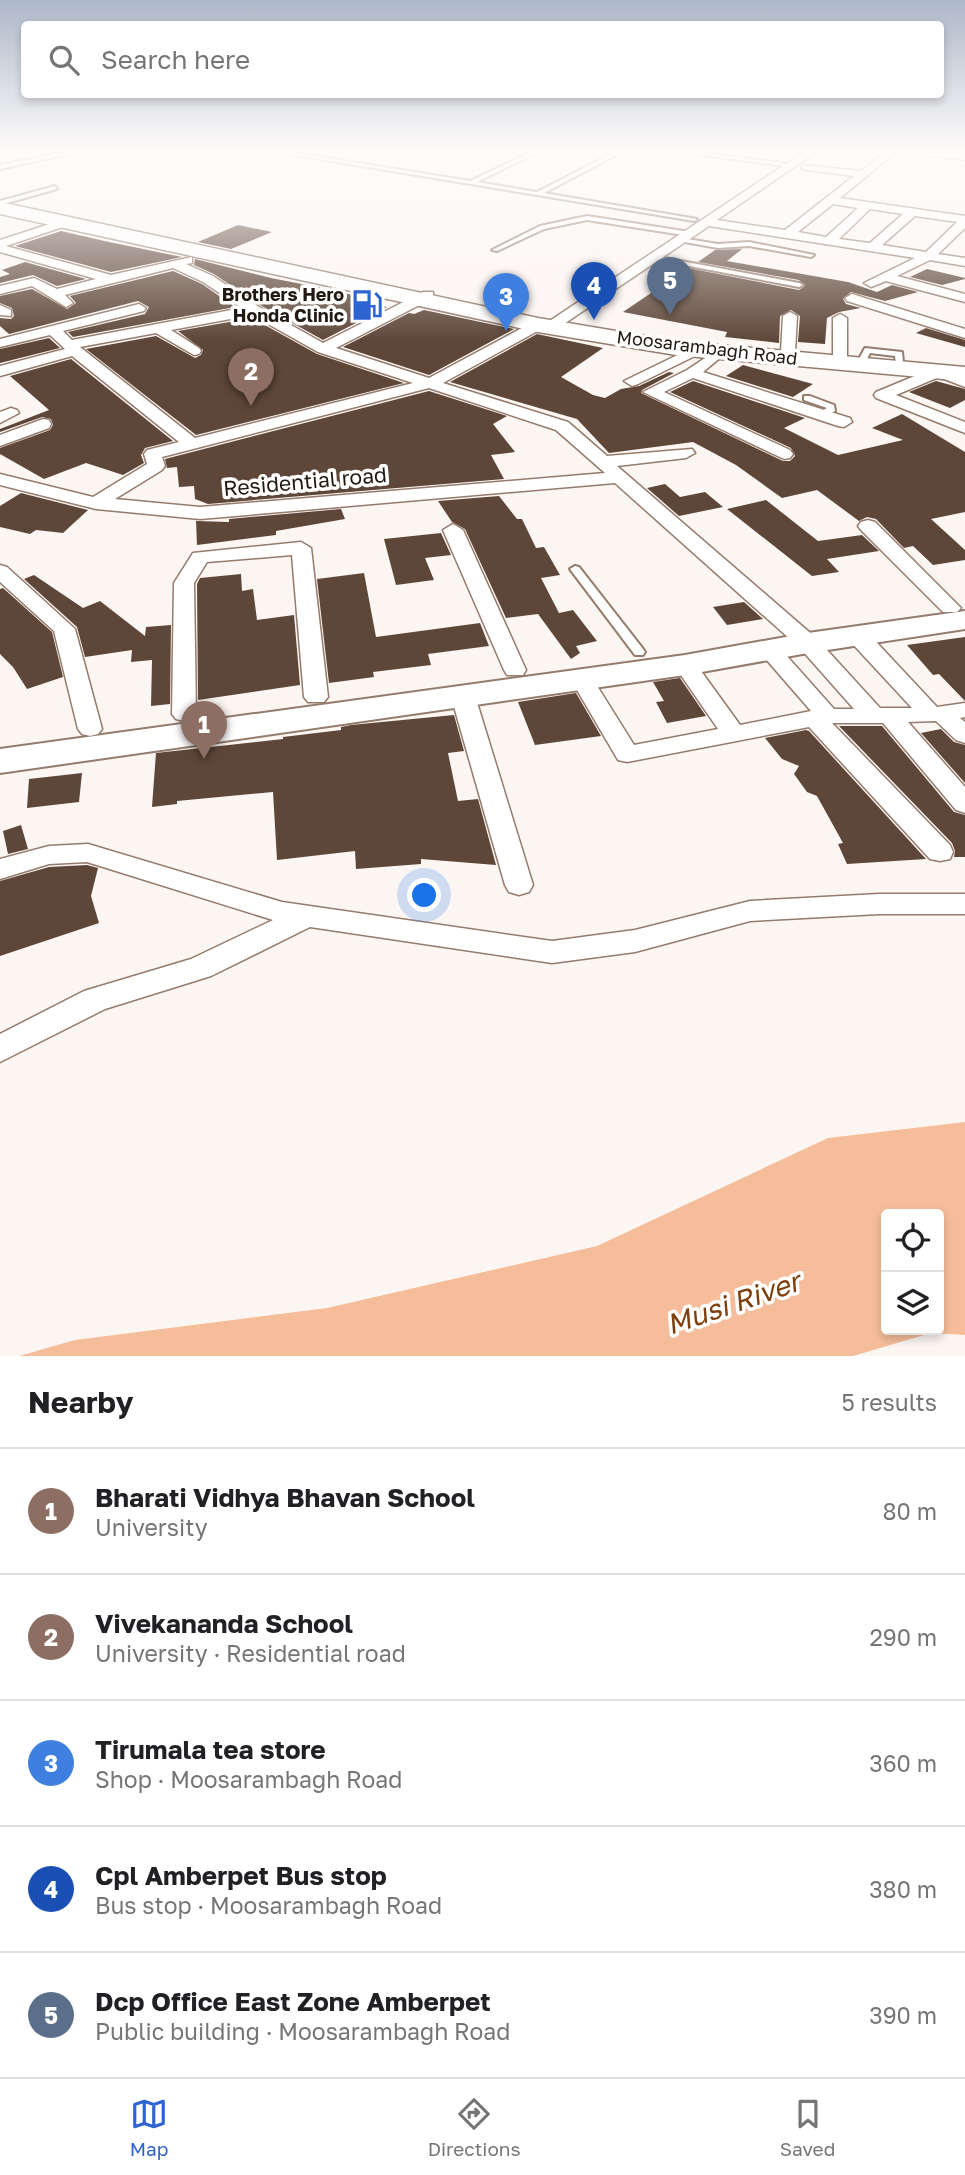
<!DOCTYPE html>
<html lang="en">
<head>
<meta charset="utf-8">
<style>
	body { margin:0; font-family:"Golos Text",sans-serif; background:#f6f6f6; color:#202124 }
	.controls { position:absolute; right:21px; bottom:21px; display:grid; overflow:hidden; border-radius:7px; box-shadow:0 4px 10px #0003 }
	.controls button { width:63px; height:63px; display:grid; place-items:center; padding:0; border:0; border-bottom:2px solid #e0e0e0; background:#fff; color:#202124; font:35px sans-serif }
	.you { position:absolute; left:425px; top:896px; width:24px; height:24px; margin:-18px; border:5px solid #fff; border-radius:50%; background:#1a73e8; box-shadow:0 0 0 10px #1a73e833 }
	.badge { display:grid; place-items:center; width:46px; height:46px; border-radius:50%; background:#2e64d2; color:#fff; font-size:23px; font-weight:700 }
	.pin { position:absolute; translate:-50% -58px; filter:drop-shadow(0 2px 4px #0008) }
	.pin::after { content:''; position:absolute; top:37px; width:24px; height:21px; background:inherit; clip-path:polygon(0 0,100% 0,50% 100%) }
	.list { margin:0; padding:0; list-style:none }
	h2 { display:flex; justify-content:space-between; align-items:center; height:91px; margin:0; padding:0 28px; font-size:30px }
	h2 small { font-size:23px; font-weight:400; color:#757577 }
	.list li { display:grid; grid-template-columns:46px 1fr auto; gap:21px; align-items:center; box-sizing:border-box; height:126px; padding:0 28px; border-top:2px solid #e0e0e0 }
	.list b { display:block; font-size:26px; white-space:nowrap }
	.list p { margin:0; font-size:23px; white-space:nowrap; color:#757577 }
	.list em { font-size:23px; font-style:normal; color:#757577 }
	.icon { flex:none; width:38px; height:38px; fill:none; stroke:currentColor; stroke-width:2; stroke-linecap:round; stroke-linejoin:round }
	.map { position:relative; flex:none; width:965px; height:1356px; overflow:hidden }
	.search { position:absolute; background:#fff; box-shadow:0 4px 10px #0003; left:21px; right:21px; top:21px; height:77px; display:flex; align-items:center; gap:18px; box-sizing:border-box; padding:0 24px; border-radius:7px; color:#757577; font-size:26px }
	.sheet { height:721px; background:#fff }
	nav { display:flex; justify-content:space-around; align-items:center; box-sizing:border-box; height:98px; border-top:2px solid #e0e0e0; background:#fff; font-size:19px; color:#757577 }
	nav a { display:grid; justify-items:center; gap:4px }
	nav .on { color:#2e64d2 }
	.map>svg:first-child { display:block }
	.water { fill:#f6bd9a; fill-rule:evenodd }
	.building { fill:#5e4739 }
	.lines { fill:none; stroke-linecap:round; stroke-linejoin:round }
	.lane-casing { stroke:#947b6b; stroke-width:4 }
	.street-casing { stroke:#947b6b; stroke-width:3 }
	.secondary-casing { stroke:#947b6b; stroke-width:4 }
	.primary-casing { stroke:#947b6b; stroke-width:3 }
	.lane { fill:#fff; fill-rule:evenodd }
	.street { fill:#fff; fill-rule:evenodd }
	.secondary { fill:#fff; fill-rule:evenodd }
	.primary { fill:#fff; fill-rule:evenodd }
	.labels { text-anchor:middle; stroke-width:7; stroke-linejoin:round; paint-order:stroke }
	.far-poi-label { font-size:18px; font-weight:bold; fill:#221812; stroke:#fff; text-anchor:end }
	.far-street-label { font-size:18px; fill:#221812; stroke:#fff }
	.street-label { font-size:21px; fill:#221812; stroke:#fff }
	.near-water-label { font-size:28px; font-style:italic; fill:#7f400e; stroke:#fff }
</style>
</head>
<body>
<div class="map">
<svg width="965" height="1356" viewBox="0 0 965 1356">
	<rect width="100%" height="100%" fill="#fcf6f3"/>
	<path class="water" d="M965,1122V1335L931,1333L853,1356H19L75,1340L327,1308L597,1246L828,1138ZM886,1214H939V1330H886Z"/>
	<g class="building">
		<polygon points="238,225 272,232 231,249 198,242"/>
		<polygon points="61,231 109,242 182,257 111,272 15,246"/>
		<polygon points="742,249 727,261 848,282 877,292 892,285 918,292 885,301 851,292 843,299 846,304 861,308 839,312 827,318 825,344 798,342 800,316 791,310 780,316 779,343 725,337 727,332 623,312 688,268 799,290 805,286 799,280 698,262 715,250"/>
		<polygon points="195,259 271,278 337,291 356,296 352,298 387,307 323,340 260,305 214,274 194,265"/>
		<polygon points="25,262 86,279 57,286 33,275 0,283 0,277 10,274 2,270"/>
		<polygon points="927,269 965,278 965,279 942,285 910,277"/>
		<polygon points="173,271 202,284 235,307 73,337 68,332 145,314 149,307 138,301 9,334 0,326 0,318 11,319 14,316 12,308 0,303 0,296 32,289 67,309 76,303 70,296"/>
		<polygon points="424,310 514,329 429,375 343,347 409,313 414,314"/>
		<polygon points="252,318 317,354 404,383 196,435 86,349 156,336 195,358 201,355 203,350 178,331"/>
		<polygon points="926,328 965,340 965,347 916,333"/>
		<polygon points="537,334 603,348 561,377 593,395 605,398 621,389 639,386 669,372 674,373 642,390 641,393 783,461 790,461 795,456 791,448 670,392 693,381 805,418 784,428 838,455 903,440 872,428 902,414 965,452 965,512 931,519 965,550 965,560 933,565 913,546 904,548 876,519 867,517 859,521 817,490 782,498 736,465 693,442 609,453 577,419 450,382"/>
		<polygon points="49,338 60,348 0,363 0,349"/>
		<polygon points="71,359 173,441 145,448 141,455 144,463 123,475 86,463 44,479 0,454 0,448 50,430 53,425 51,419 42,417 0,432 0,429 49,410 10,376"/>
		<polygon points="743,365 813,384 793,397 726,376"/>
		<polygon points="936,381 965,389 965,400 950,408 909,392"/>
		<polygon points="429,391 507,416 493,424 515,452 491,455 504,479 208,504 195,499 194,486 179,487 177,467 167,468 165,459"/>
		<polygon points="665,484 680,497 705,492 723,507 679,516 647,488"/>
		<polygon points="21,493 88,510 63,533 36,530 30,534 0,527 0,506"/>
		<polygon points="499,496 517,519 522,519 536,548 544,547 560,575 541,578 559,613 573,610 597,641 576,646 580,653 571,659 538,614 506,618 465,529 452,522 438,501"/>
		<polygon points="766,500 818,541 862,535 879,551 827,559 839,572 812,576 727,509"/>
		<polygon points="341,509 345,519 276,531 276,535 197,545 196,521 229,522 229,519"/>
		<polygon points="441,533 451,555 425,558 434,580 396,585 384,539"/>
		<polygon points="364,573 376,637 480,623 489,646 428,654 431,665 373,672 374,677 329,683 317,579"/>
		<polygon points="241,574 242,591 253,589 257,620 294,615 300,685 198,700 197,584 200,578"/>
		<polygon points="34,575 83,608 100,601 145,636 146,627 171,625 170,704 151,706 152,660 131,662 132,650 85,657 77,627 24,579"/>
		<polygon points="3,588 52,632 63,677 27,689 13,667 0,654 0,589"/>
		<polygon points="744,602 763,619 727,625 713,607"/>
		<polygon points="965,637 965,701 939,674 933,675 907,645"/>
		<polygon points="680,678 706,716 667,723 656,702 664,701 653,682"/>
		<polygon points="576,693 601,736 535,745 518,702"/>
		<polygon points="454,715 464,751 448,753 458,801 478,799 496,865 421,859 421,864 356,869 355,851 277,860 273,792 177,801 177,804 152,807 156,753 283,739 283,737 341,730 341,727 351,725"/>
		<polygon points="839,726 882,726 954,812 965,815 965,857 954,857 955,851 952,843"/>
		<polygon points="941,729 954,742 965,745 965,783 921,733"/>
		<polygon points="806,730 809,731 926,859 847,864 838,844 843,843 817,796 807,792 794,774 799,766 782,759 765,738"/>
		<polygon points="82,773 79,802 27,808 29,779"/>
		<polygon points="21,825 28,849 8,854 3,831"/>
		<polygon points="87,865 98,868 91,896 99,923 0,956 0,881 49,867"/>
	</g>
	<g class="lines">
		<defs>
			<g id="lane">
				<polygon points="0,152 10,152 0,155"/>
				<polygon points="67,152 77,152 0,169 0,165"/>
				<polygon points="277,152 289,152 470,181 531,152 538,152 477,182 537,192 615,152 622,152 544,193 697,219 694,221"/>
				<polygon points="682,152 697,152 795,165 792,167"/>
				<polygon points="55,186 57,189 0,205 0,201"/>
				<polygon points="587,216 690,232 693,234 690,236 587,220 544,229 497,251 492,250 540,226"/>
				<polygon points="681,238 718,244 749,242 814,255 811,257 749,246 718,248 679,241 678,240"/>
				<polygon points="654,256 799,283 803,285 799,287 652,259 651,258"/>
				<polygon points="865,348 902,352 903,362 896,364 895,356 870,353 866,361 860,361 859,359"/>
				<polygon points="804,396 810,396 834,405 835,411 824,417 818,417 818,413 827,408 804,400"/>
				<polygon points="575,566 579,567 643,649 645,652 643,655 635,655 570,569"/>
			</g>
			<g id="street">
				<path d="M804,152H816L717,220L785,230L854,176L806,170L802,169V165L861,171L885,152H896L840,198L965,216V228L938,254L965,258V266L930,260L897,276L965,294V302L886,281L871,287L864,283L915,258L709,226L555,330L550,331L543,328L443,383L568,422L607,456L692,449L695,453L686,458L617,466L816,638L880,708H912L849,640L846,635L849,630H865L937,707L965,703V717L960,718L965,722V743L956,740L936,721L908,722L965,787V813L956,810L883,723H832L950,845L953,852L950,859L940,861L930,859L809,727L627,762L618,760L570,678L573,673H589L634,745L718,729L674,665L677,660H693L740,725L811,711L758,650L761,645H777L834,709H854L800,648L615,483L200,519L96,509L0,485V474L93,497L147,464L144,454L147,450L179,442L72,356L0,376V366L65,349L50,335L0,347V339L139,304L146,308L144,311L63,331L72,340L242,308L203,282L173,268L65,295L73,303L66,307L32,286L0,294V286L34,278L57,289L96,279L0,252V240L68,218L72,220V224L6,246L111,275L192,257V263L186,264L213,276L259,307L323,343L423,292H433V298L336,348L429,378L533,322L538,321L545,324ZM833,204L858,208L826,237L798,232ZM870,209L903,214L870,243L839,239ZM915,216L957,222L926,252L882,245ZM252,315L318,352L413,383L195,438L80,347L156,333L194,355L199,354L201,351L199,348L171,330ZM429,388L556,430L605,473L200,507L115,499L162,470L165,466L162,457Z"/>
				<polygon points="919,152 965,154 965,160 924,155"/>
				<polygon points="852,294 965,329 965,338 847,301 845,298"/>
				<polygon points="0,305 11,310 11,316 0,315"/>
				<polygon points="790,312 797,316 795,352 788,356 781,352 783,316"/>
				<polygon points="840,314 847,318 847,357 840,361 833,357 833,318"/>
				<polygon points="696,346 701,347 703,350 701,353 638,384 632,386 624,381"/>
				<polygon points="720,348 727,352 703,372 850,418 852,422 844,427 838,426 693,378 664,392 790,450 793,454 790,458 784,459 643,392 687,370"/>
				<polygon points="939,366 965,376 965,387 939,377 896,395 965,422 965,433 876,398 874,395 876,392"/>
				<polygon points="11,408 17,410 19,413 0,423 0,412"/>
				<polygon points="43,419 49,420 51,424 49,428 0,446 0,435"/>
				<polygon points="868,520 875,522 961,608 957,612 943,612 861,530 858,526 861,522"/>
				<polygon points="453,524 463,530 526,670 523,675 507,675 504,670 443,530"/>
				<polygon points="301,542 311,548 328,697 324,702 308,702 304,697 292,555 207,562 194,583 196,714 192,719 184,721 176,719 172,714 174,583 193,553"/>
				<polygon points="0,565 7,567 75,629 102,729 98,734 90,736 82,734 78,729 54,631 0,582"/>
				<polygon points="463,689 471,691 475,696 533,885 529,892 519,895 509,892 505,885 451,696 455,691"/>
				<polygon points="88,844 282,902 552,941 635,930 750,901 879,894 965,894 965,914 879,914 750,921 635,952 552,963 310,927 211,976 105,1009 0,1062 0,1034 84,991 191,959 273,920 87,862 49,864 0,879 0,859 49,846"/>
			</g>
			<polygon id="secondary" points="965,611 965,629 808,653 685,675 0,773 0,749 685,655 808,633"/>
			<polygon id="primary" points="0,202 538,318 676,341 965,367 965,381 676,355 538,332 0,214"/>
		</defs>
		<use href="#lane" class="lane-casing"/>
		<use href="#street" class="street-casing"/>
		<use href="#secondary" class="secondary-casing"/>
		<use href="#primary" class="primary-casing"/>
		<use href="#lane" class="lane"/>
		<use href="#street" class="street"/>
		<use href="#secondary" class="secondary"/>
		<use href="#primary" class="primary"/>
	</g>
	<linearGradient id="sky" x2="0" y2="1"><stop stop-color="#adb8c9"/><stop offset="0.44" stop-color="#fefbfa"/><stop offset="1" stop-color="#fefbfa" stop-opacity="0"/></linearGradient>
	<rect width="965" height="342" fill="url(#sky)"/>
	<defs>
		<symbol id="fuel-bare" viewBox="-9 -9 18 18"><path d="M-5.5-6h7V0h2V4h1.3V-2.5L3-4.5l.8-.8L6-3V5H2.5V1h-1V6h-7ZM-4.2-4.7v3.2H.2V-4.7Z" fill="#2e64d2" stroke="#fff" stroke-width="2.5" paint-order="stroke"/></symbol>
	</defs>
	<g fill-rule="evenodd">
		<use href="#fuel-bare" x="345" y="283" width="44" height="44"/>
	</g>
	<g class="labels">
		<g class="far-poi-label">
			<text x="344" y="301">Brothers Hero<tspan x="344" dy="21">Honda Clinic</tspan></text>
		</g>
		<g class="far-street-label">
			<text transform="translate(707 348) rotate(7)" y="6">Moosarambagh Road</text>
		</g>
		<g class="street-label">
			<text transform="translate(305 482) rotate(-5)" y="7">Residential road</text>
		</g>
		<g class="near-water-label">
			<text transform="translate(733 1303) rotate(-19)" y="10">Musi River</text>
		</g>
	</g>
</svg>
<div class="controls">
<button><svg class="icon" aria-label="locate" viewBox="0 0 24 24"><circle cx="12" cy="12" r="6"/><path d="M12 2v4M12 18v4M2 12h4M18 12h4"/></svg></button>
<button><svg class="icon" aria-label="layers" viewBox="0 0 24 24"><path d="M12 4l9 5-9 5-9-5zM3 14l9 5 9-5"/></svg></button>
</div>
<div class="you"></div>
<div class="pin badge" style="left:204px;top:759px;background:#8d6e63">1</div>
<div class="pin badge" style="left:251px;top:406px;background:#8d6e63">2</div>
<div class="pin badge" style="left:506px;top:331px;background:#3f7fe0">3</div>
<div class="pin badge" style="left:594px;top:320px;background:#1a4fb4">4</div>
<div class="pin badge" style="left:670px;top:315px;background:#5c6f8a">5</div>
<div class="search"><svg class="icon" aria-label="search" viewBox="0 0 24 24"><circle cx="10" cy="10" r="6"/><path d="M15 15l6 6"/></svg>Search here</div>
</div>
<section class="sheet">
<h2>Nearby<small>5 results</small></h2>
<ul class="list">
<li><span class="badge" style="background:#8d6e63">1</span><div><b>Bharati Vidhya Bhavan School</b><p>University</p></div><em>80 m</em></li>
<li><span class="badge" style="background:#8d6e63">2</span><div><b>Vivekananda School</b><p>University · Residential road</p></div><em>290 m</em></li>
<li><span class="badge" style="background:#3f7fe0">3</span><div><b>Tirumala tea store</b><p>Shop · Moosarambagh Road</p></div><em>360 m</em></li>
<li><span class="badge" style="background:#1a4fb4">4</span><div><b>Cpl Amberpet Bus stop</b><p>Bus stop · Moosarambagh Road</p></div><em>380 m</em></li>
<li><span class="badge" style="background:#5c6f8a">5</span><div><b>Dcp Office East Zone Amberpet</b><p>Public building · Moosarambagh Road</p></div><em>390 m</em></li>
</ul>
</section>
<nav>
<a class="on"><svg class="icon" aria-label="map" viewBox="0 0 24 24"><path d="M3 6l6-2 6 2 6-2v14l-6 2-6-2-6 2zM9 4v14M15 6v14"/></svg>Map</a>
<a><svg class="icon" aria-label="directions" viewBox="0 0 24 24"><path d="M12 3l9 9-9 9-9-9zM9 14v-3h6M13 9l2 2-2 2"/></svg>Directions</a>
<a><svg class="icon" aria-label="saved" viewBox="0 0 24 24"><path d="M7 4h10v16l-5-4-5 4z"/></svg>Saved</a>
</nav>
</body>
</html>
